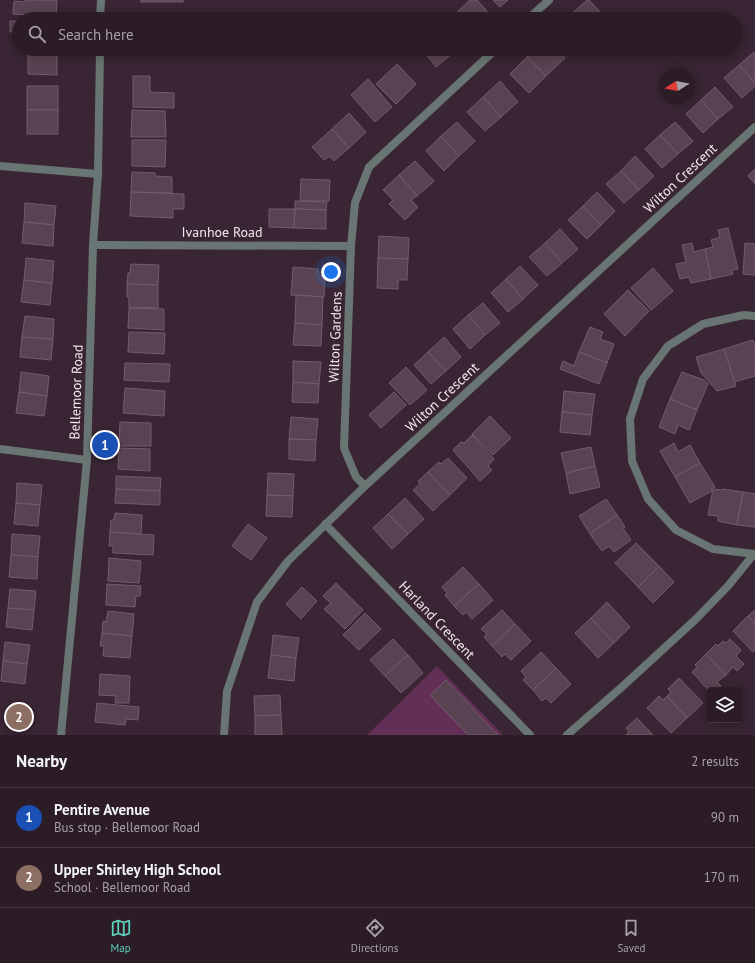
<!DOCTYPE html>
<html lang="en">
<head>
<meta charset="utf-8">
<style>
	body { margin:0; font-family:"PT Sans",sans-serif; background:#372932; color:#f1f3f6 }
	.controls { position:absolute; right:12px; bottom:12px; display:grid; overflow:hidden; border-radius:4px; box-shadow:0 2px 10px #0003 }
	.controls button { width:36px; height:36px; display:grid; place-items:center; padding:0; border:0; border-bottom:1px solid #473a43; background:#2b1c26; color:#f1f3f6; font:20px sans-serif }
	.compass { position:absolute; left:659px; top:68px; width:36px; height:36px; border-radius:50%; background:#2b1c26; box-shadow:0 2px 10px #0003; rotate:259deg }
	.you { position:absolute; left:331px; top:272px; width:14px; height:14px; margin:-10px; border:3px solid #fff; border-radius:50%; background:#1a73e8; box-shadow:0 0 0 6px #1a73e833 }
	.badge { display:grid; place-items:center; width:26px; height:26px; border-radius:50%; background:#5cceba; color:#fff; font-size:13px; font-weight:700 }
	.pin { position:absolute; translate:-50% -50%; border:2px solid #fff; box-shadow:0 1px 4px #0006 }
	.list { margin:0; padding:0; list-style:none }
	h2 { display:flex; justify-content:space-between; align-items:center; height:52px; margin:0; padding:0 16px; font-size:17px }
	h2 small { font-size:13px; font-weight:400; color:#a6a1a7 }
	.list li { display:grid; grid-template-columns:26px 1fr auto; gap:12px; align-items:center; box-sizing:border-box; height:60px; padding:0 16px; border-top:1px solid #473a43 }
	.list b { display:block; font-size:15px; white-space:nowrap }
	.list p { margin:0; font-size:13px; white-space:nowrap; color:#a6a1a7 }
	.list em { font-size:13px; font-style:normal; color:#a6a1a7 }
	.icon { flex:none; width:22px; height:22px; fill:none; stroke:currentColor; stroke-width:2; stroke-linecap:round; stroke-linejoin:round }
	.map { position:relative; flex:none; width:755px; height:735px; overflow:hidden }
	.search { position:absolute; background:#2b1c26; box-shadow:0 2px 10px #0003; left:12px; right:12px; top:12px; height:44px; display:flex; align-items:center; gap:10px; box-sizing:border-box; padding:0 14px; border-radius:22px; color:#a6a1a7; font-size:15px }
	.sheet { height:172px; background:#2b1c26 }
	nav { display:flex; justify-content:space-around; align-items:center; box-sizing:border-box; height:56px; border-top:1px solid #473a43; background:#2b1c26; font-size:11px; color:#a6a1a7 }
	nav a { display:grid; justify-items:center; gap:2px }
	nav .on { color:#5cceba }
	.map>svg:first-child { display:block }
	.green { fill:#642f57 }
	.building { fill:#594352; stroke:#735c6c }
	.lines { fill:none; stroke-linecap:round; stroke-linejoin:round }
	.street { stroke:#687572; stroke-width:8 }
	.labels { text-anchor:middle; stroke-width:3.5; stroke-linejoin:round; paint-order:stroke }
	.street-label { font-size:14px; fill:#f2e5ee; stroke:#392533 }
</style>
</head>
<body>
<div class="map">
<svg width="755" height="735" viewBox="0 0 755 735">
	<rect width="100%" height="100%" fill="#392533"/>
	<polygon class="green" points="437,666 503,735 367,735"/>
	<g class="building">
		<polygon points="25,0 57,0 56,17 13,14 14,1 25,2"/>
		<rect x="141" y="0" width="42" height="2"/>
		<polygon points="470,0 477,0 493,18 491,19 464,19 457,12"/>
		<polygon points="493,0 508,0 500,7"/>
		<polygon points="587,0 589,0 607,19 568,19 567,18"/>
		<polygon points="457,12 464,19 449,19"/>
		<polygon points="134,17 177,18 177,19 134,19"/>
		<polygon points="10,21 19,21 19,42 16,42 16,32 10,32"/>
		<polygon points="28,49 58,49 57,53 28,53"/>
		<polygon points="422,49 452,49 454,52 436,67"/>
		<polygon points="535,49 557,49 565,58 546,76 527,57"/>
		<polygon points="754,52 755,53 755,83 739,65"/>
		<polygon points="28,53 57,53 57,75 28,74"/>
		<polygon points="527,57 546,76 529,93 510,74"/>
		<polygon points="397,64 416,84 396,104 376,84"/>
		<polygon points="739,65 755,83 755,86 742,98 724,78"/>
		<polygon points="133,76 150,76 150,92 174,93 174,108 133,107"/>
		<polygon points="368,79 392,107 375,122 351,95"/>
		<polygon points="500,81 518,102 501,117 483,97"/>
		<rect x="27" y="86" width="31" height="24"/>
		<polygon points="715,87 733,107 718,119 701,100"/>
		<polygon points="483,97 501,117 485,131 467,112"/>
		<polygon points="701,100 718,119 703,133 686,114"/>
		<rect x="27" y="110" width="31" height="24"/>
		<polygon points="132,110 165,111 166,137 131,137"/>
		<polygon points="349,113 366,132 349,148 332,129"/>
		<polygon points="457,122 475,141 459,156 441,136"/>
		<polygon points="675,122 693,141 678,154 660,135"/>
		<polygon points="332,129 349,148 334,161 330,156 324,160 312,147"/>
		<polygon points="660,135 678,154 662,168 645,149"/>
		<polygon points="441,136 459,156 444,171 426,151"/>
		<polygon points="132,140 166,140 165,167 132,166"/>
		<polygon points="635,156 654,176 639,190 621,171"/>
		<polygon points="415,161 434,181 417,196 399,175"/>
		<polygon points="755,169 755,184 748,176"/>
		<polygon points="621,171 639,190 624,203 606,184"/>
		<polygon points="132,172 155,173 155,176 172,177 172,193 131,192"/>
		<polygon points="399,175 417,196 411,200 418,207 405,220 389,204 393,200 383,190"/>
		<polygon points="301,179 330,180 329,201 300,201"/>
		<polygon points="131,192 184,194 184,209 173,209 173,218 130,216"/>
		<polygon points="597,192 615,211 601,225 583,206"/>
		<polygon points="295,201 327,202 326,210 295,209"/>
		<polygon points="25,203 56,206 54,225 24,222"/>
		<polygon points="583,206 601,225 587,239 568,220"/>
		<polygon points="269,209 295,209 294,228 269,227"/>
		<polygon points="295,209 326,210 326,229 294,228"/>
		<polygon points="24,222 54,225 53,246 22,243"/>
		<polygon points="728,228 738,269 732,270 733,274 711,279 705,249 713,247 711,240 720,237 718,230"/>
		<polygon points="560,229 578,249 562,263 545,243"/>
		<polygon points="379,236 409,238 408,259 378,258"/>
		<polygon points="545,243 562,263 547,276 529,257"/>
		<polygon points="692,243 694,252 705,249 711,279 691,283 689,277 680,279 676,264 686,262 682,245"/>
		<polygon points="745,243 755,244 755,275 743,274"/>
		<polygon points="26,258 54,261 52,283 24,280"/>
		<polygon points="378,258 408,259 407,280 398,280 398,289 377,288"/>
		<polygon points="131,264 159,265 158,285 127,284 128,273 130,273"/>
		<polygon points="520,266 538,285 523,299 506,279"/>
		<polygon points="293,267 318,269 319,275 325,278 324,297 291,295"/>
		<polygon points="653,268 673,291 651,310 631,288"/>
		<polygon points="506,279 523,299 508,312 491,293"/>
		<polygon points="24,280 52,283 50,305 21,302"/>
		<polygon points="127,284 158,285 158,308 129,307 129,297 127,297"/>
		<polygon points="628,290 649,311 625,336 604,314"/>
		<polygon points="296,295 323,297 322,325 295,323"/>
		<polygon points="483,303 500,323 485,335 468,315"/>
		<polygon points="129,308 164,309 164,330 128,328"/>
		<polygon points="468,315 485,335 470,349 453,329"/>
		<polygon points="25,316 54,319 53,339 22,337"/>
		<polygon points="295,323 322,325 321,346 293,345"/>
		<polygon points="590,327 603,332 600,339 614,344 607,363 579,352"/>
		<polygon points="129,332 165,333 164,354 128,352"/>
		<polygon points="22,337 53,339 51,360 20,357"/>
		<polygon points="444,337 461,357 446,371 428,352"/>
		<polygon points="753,340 755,346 755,376 734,382 724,349"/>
		<polygon points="724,349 736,386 717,391 701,373 696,357"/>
		<polygon points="428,352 446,371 431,384 414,365"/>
		<polygon points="579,352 607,363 599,384 560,369 563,361 574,366"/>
		<polygon points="293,361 321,362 319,384 293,382"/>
		<polygon points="125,363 170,364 169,382 124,380"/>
		<polygon points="406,367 427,390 410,405 389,383"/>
		<polygon points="21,372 49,376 47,396 19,392"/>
		<polygon points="682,372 704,380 708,384 697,410 670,399"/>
		<polygon points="293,382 319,384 318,403 292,402"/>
		<polygon points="125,388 165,391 164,416 123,413"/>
		<polygon points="564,391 595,394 592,415 562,412"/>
		<polygon points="19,392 47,396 44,416 16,413"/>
		<polygon points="394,392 406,405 381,428 369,415"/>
		<polygon points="670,399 697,410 689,430 678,425 675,434 659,427"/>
		<polygon points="562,412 592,415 590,435 560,432"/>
		<polygon points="490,416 511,438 493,455 472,434"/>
		<polygon points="291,417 318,419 316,440 289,439"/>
		<polygon points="120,422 151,423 151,446 119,446"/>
		<polygon points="472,435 494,459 488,466 492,470 480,481 453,450 461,442 464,443"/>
		<polygon points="289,439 316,440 315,461 289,459"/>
		<polygon points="674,443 678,452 690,445 700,463 675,477 660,451"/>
		<polygon points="591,447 595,466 566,473 561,453"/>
		<polygon points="119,448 150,449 150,471 118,469"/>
		<polygon points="448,458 467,478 450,495 428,472 439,462 441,464"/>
		<polygon points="700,463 715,487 711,489 712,491 690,503 675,477"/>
		<polygon points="595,466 600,487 570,494 566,473"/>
		<polygon points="428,472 450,495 433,511 413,490 420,484 418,481"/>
		<polygon points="268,473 294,474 293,496 267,495"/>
		<polygon points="116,476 161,478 160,491 116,489"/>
		<polygon points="17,483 42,485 40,505 16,503"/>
		<polygon points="116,489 160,491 160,505 115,503"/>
		<polygon points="713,489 723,490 723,489 743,492 737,525 718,521 718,516 708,515"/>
		<polygon points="743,492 755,494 755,527 737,525"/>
		<polygon points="267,495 293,496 292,517 266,516"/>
		<polygon points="405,498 424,519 408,534 388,514"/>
		<polygon points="606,499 617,515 590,534 579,516"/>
		<polygon points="16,503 40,505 38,526 14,524"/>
		<polygon points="115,513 142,515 141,534 110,532 111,520 114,520"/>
		<polygon points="388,514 408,534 392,549 373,528"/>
		<polygon points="617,515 625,527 623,528 631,540 614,552 609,546 602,551 590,534"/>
		<polygon points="248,524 267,538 251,560 232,546"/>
		<polygon points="110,532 154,535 153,555 113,553 113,546 109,546"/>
		<polygon points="12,534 40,536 38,557 11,555"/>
		<polygon points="636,543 659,566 638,587 615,563"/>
		<polygon points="11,555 38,557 37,579 9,577"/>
		<polygon points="109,558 141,561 139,583 108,581"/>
		<polygon points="659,566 674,582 653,603 638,587"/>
		<polygon points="463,567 479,584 454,606 445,595 447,593 442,587"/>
		<polygon points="336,583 363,610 345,629 324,609 331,603 323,596"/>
		<polygon points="107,584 141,586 140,596 136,596 135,607 106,605"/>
		<polygon points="479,584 493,600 472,619 466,612 463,615 454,606"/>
		<polygon points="302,587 317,601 301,619 286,604"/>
		<polygon points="10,589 36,591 34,610 8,608"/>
		<polygon points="607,602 630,627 614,643 591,618"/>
		<polygon points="8,608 34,610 32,630 6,627"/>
		<polygon points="502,610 515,624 492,646 484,637 487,634 481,629"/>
		<polygon points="755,610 755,624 748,616"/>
		<polygon points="108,611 134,614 132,636 102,633 103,621 106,622"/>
		<polygon points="365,613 381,629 359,650 343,635"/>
		<polygon points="748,616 755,624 755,650 753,652 733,631"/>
		<polygon points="591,618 614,643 598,658 575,633"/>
		<polygon points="515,624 531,641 511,660 505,654 502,657 492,646"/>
		<polygon points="102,633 132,636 130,658 103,656 104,646 100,646"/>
		<polygon points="273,635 299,638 296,658 271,655"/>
		<polygon points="393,639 408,655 385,676 370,660"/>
		<polygon points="730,639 741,650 736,656 744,664 737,671 733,667 726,675 706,654 716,644 718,646 723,641 726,643"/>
		<polygon points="5,642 30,645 27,664 3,661"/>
		<polygon points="541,652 556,668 533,690 523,680 526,677 521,671"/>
		<polygon points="706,654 726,675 717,682 721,686 717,690 710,690 710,692 692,672 697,667 695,665"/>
		<polygon points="271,655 296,658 294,681 268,678"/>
		<polygon points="408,655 423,673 401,693 385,676"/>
		<polygon points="3,661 27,664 25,684 1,681"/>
		<polygon points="556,668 571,684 551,703 546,698 542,701 533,690"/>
		<polygon points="100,674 130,676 129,703 115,703 116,696 99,695"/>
		<polygon points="679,678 703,703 687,718 667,696 671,692 668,689"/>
		<polygon points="446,680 498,735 468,735 430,695"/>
		<polygon points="280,695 281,715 255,716 254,696"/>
		<polygon points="659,696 663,700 667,696 687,718 671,733 647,708"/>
		<polygon points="97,703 139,707 138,720 126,719 125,725 95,722"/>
		<polygon points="281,715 282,735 255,735 255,716"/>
		<polygon points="637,718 653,735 626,735 629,732 626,728"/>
	</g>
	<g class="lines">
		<g class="street">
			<polyline points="100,19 101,0"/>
			<polyline points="528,19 549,0"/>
			<polyline points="0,166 98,174"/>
			<polyline points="93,245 351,246"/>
			<polyline points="755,316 744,315 703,324 668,346 643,379 630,419 632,461 648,499 676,530 713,549 755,554"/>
			<polyline points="0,449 87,460"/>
			<polyline points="365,486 356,477 344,448 351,246 355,203 369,167 496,49"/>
			<polyline points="325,524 530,735"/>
			<polyline points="61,735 87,460 93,245 98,174 100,49"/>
			<polyline points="224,735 227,691 257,602 288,561 365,486 755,127"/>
			<polyline points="567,735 623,686 696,619 728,586 754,554"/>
		</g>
	</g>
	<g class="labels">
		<g class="street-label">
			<text transform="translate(680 178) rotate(-43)" y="5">Wilton Crescent</text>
			<text x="222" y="237">Ivanhoe Road</text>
			<text transform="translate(335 337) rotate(-88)" y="5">Wilton Gardens</text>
			<text transform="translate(76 392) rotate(-88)" y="5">Bellemoor Road</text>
			<text transform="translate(442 397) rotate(-43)" y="5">Wilton Crescent</text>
			<text transform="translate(437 620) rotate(46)" y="5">Harland Crescent</text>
		</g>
	</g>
</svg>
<div class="controls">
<button><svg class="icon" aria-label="layers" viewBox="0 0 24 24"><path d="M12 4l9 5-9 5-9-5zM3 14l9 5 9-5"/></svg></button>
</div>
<svg class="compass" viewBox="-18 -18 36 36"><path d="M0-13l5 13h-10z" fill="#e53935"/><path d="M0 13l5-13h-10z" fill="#a6a1a7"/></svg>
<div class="you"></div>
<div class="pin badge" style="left:105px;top:445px;background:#1a4fb4">1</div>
<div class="pin badge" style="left:19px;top:717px;background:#8d6e63">2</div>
<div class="search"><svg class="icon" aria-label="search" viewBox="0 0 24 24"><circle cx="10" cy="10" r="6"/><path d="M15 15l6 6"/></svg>Search here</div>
</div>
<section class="sheet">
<h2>Nearby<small>2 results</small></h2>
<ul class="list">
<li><span class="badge" style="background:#1a4fb4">1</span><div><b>Pentire Avenue</b><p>Bus stop · Bellemoor Road</p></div><em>90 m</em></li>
<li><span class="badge" style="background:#8d6e63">2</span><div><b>Upper Shirley High School</b><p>School · Bellemoor Road</p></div><em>170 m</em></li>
</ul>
</section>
<nav>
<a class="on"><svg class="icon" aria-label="map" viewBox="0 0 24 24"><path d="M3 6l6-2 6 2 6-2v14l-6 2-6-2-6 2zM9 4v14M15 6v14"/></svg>Map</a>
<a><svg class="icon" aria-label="directions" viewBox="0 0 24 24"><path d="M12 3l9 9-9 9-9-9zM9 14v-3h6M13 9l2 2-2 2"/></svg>Directions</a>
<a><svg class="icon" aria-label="saved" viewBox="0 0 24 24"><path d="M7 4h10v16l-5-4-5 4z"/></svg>Saved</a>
</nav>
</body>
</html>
